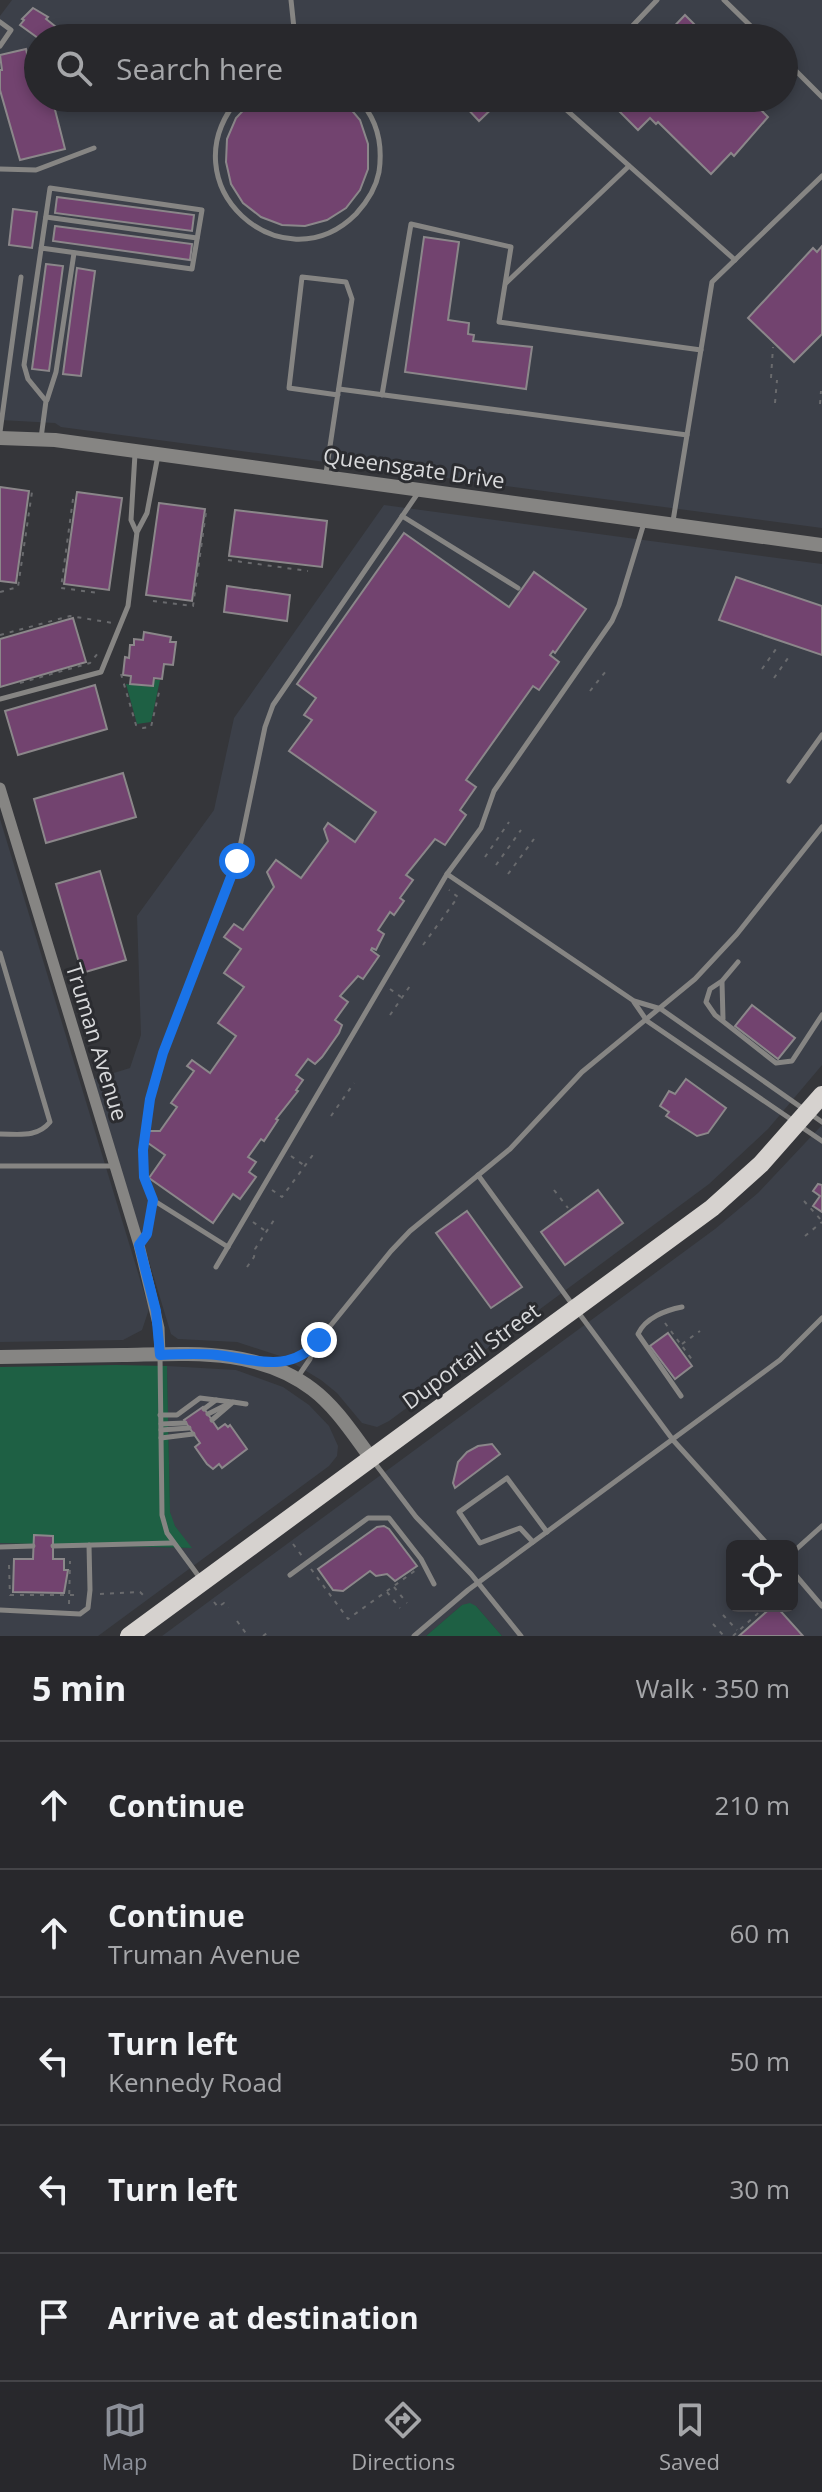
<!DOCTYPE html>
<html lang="en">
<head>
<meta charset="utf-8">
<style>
	body { margin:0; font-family:"Open Sans",sans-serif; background:#303034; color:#f1f3f6 }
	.controls { position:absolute; right:24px; bottom:24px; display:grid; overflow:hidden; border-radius:12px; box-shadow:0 4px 12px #0003 }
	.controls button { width:72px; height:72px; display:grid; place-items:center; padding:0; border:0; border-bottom:2px solid #444448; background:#28282c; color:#f1f3f6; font:40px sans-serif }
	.stop { position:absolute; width:24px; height:24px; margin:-18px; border:6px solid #1a73e8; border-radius:50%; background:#fff }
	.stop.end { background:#1a73e8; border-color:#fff; box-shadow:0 2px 8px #0008 }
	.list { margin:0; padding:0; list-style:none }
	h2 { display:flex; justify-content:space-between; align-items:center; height:104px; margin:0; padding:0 32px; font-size:34px }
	h2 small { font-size:26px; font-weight:400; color:#a5a6a9 }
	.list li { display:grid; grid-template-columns:52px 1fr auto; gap:24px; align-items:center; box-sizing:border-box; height:128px; padding:0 32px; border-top:2px solid #444448 }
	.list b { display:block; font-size:30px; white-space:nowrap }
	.list p { margin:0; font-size:26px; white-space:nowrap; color:#a5a6a9 }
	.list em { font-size:26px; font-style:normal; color:#a5a6a9 }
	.icon { flex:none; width:44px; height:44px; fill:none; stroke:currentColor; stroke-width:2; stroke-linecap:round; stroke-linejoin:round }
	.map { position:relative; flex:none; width:822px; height:1636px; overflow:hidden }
	.search { position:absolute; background:#28282c; box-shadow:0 4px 12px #0003; left:24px; right:24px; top:24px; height:88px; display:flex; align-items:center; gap:20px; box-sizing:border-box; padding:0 28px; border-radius:44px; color:#a5a6a9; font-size:30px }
	.sheet { height:744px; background:#28282c }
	nav { display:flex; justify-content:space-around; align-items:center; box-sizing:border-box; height:112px; border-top:2px solid #444448; background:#28282c; font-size:22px; color:#a5a6a9 }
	nav a { display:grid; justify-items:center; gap:4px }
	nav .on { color:#8c9099 }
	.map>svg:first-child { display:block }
	.built { fill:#3c4049; fill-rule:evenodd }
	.green { fill:#1e6044 }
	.building { fill:#72436f; stroke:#8b878a; stroke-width:2 }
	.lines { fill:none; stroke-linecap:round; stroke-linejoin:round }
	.path { stroke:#696a6d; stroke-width:2; stroke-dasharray:4 6; stroke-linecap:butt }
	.service { stroke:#868583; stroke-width:5 }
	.minor { stroke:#868583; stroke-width:11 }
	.tertiary { stroke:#868583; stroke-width:14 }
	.primary { stroke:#d6d2cf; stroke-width:18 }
	.route { stroke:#1a73e8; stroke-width:10 }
	.labels { text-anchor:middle; stroke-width:6; stroke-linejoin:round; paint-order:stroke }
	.street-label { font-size:22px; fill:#d8d9db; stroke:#2b2c30 }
</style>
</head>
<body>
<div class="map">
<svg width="822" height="1636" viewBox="0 0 822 1636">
	<rect width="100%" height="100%" fill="#35363a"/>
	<g class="built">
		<path d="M12,0H822V528L61,427L55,423L0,420V16ZM38,38H784V98H38Z"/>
		<polygon points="384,505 822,564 822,1065 768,1129 709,1184 389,1421 377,1427 362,1423 337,1393 321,1380 283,1357 237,1342 178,1339 171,1334 94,1079 130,1068 141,1035 137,916 214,810 234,718"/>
		<polygon points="0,819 149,1309 142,1330 123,1340 0,1342"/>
		<path d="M822,1125V1636H502L476,1606L462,1605L426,1636H162L715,1229L758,1193ZM732,1546H792V1606H732Z"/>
		<polygon points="167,1366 236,1370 283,1387 309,1405 329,1426 338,1446 337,1456 329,1466 98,1636 0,1636 0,1543 191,1548 172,1522 170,1512"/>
	</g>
	<g class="green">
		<polygon points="155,680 160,680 151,722 137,724 126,684 153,687"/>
		<polygon points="116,1365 167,1366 170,1512 175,1526 192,1548 0,1543 0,1367"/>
		<polygon points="470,1603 476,1606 502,1636 426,1636 462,1605"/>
	</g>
	<g class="building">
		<polygon points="33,8 48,17 46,19 70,38 38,38 20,25 24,20 22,19"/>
		<polygon points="685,15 708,38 663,38"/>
		<polygon points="26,49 29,63 33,62 38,81 38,98 52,98 65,149 20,160 0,90 0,70 2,70 0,55"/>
		<polygon points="255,98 339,98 344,101 360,120 368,144 368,169 360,190 346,208 327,220 305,226 282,225 261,217 243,203 231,184 226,162 227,139 236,118"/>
		<polygon points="471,98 503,98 479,121 464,105"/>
		<polygon points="616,98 749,98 768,117 734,156 731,153 711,174 658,122 656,124 650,118 638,130 611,103"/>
		<polygon points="57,197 194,215 192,231 55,213"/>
		<polygon points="13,209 37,212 32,248 9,245"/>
		<polygon points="55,226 192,244 190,260 53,241"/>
		<polygon points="424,237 459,242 448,320 469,323 468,334 474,335 473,341 532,347 526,389 405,372"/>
		<polygon points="822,246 822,334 794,362 748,318 813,248 817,252"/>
		<polygon points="46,264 63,266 49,371 32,369"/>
		<polygon points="77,268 95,271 81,376 63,374"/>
		<polygon points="0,487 29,491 16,583 0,581"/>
		<polygon points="77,492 122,498 109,590 64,584"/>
		<polygon points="159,503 205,509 192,601 146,595"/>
		<polygon points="235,510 327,521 322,567 229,556"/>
		<polygon points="404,533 509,607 534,572 586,609 555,653 553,651 550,655 559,662 539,690 533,686 466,780 476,787 460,810 466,815 445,845 435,839 406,875 413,880 400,898 404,901 394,915 390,912 378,930 384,934 376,950 372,948 371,950 379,956 363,979 358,976 340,996 348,1002 335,1020 342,1025 339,1033 322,1057 315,1064 308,1059 296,1075 303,1080 296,1090 298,1091 276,1119 278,1120 264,1141 261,1139 248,1157 256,1162 249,1172 256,1177 240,1199 233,1194 213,1223 149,1178 165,1155 148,1143 148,1131 160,1131 177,1107 171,1103 194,1071 187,1066 192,1060 210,1073 236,1036 218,1023 244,987 224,973 241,949 224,937 234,924 243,930 274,887 267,872 276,860 301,878 328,841 324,829 328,823 355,842 376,812 289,751 312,720 304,715 316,698 297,684"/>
		<polygon points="736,577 822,606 822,655 719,620"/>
		<polygon points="227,586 290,595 287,621 224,612"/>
		<polygon points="73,618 86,662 0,687 0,639"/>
		<polygon points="144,632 171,637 170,642 176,642 173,665 164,664 162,679 154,678 153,686 130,684 131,676 123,675 125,657 129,658 130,645 134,645 134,639 143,640"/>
		<polygon points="95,685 107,729 18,755 5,711"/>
		<polygon points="123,773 136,817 46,843 34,799"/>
		<polygon points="100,871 126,960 82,973 56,884"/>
		<polygon points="752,1005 795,1038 778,1059 735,1026"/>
		<polygon points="686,1079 726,1108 708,1133 697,1136 666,1116 669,1112 660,1106 669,1091 675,1094"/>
		<polygon points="818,1184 822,1185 822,1212 813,1206 820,1196 813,1191"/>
		<polygon points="598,1190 623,1223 565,1265 541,1232"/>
		<polygon points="467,1211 522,1287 491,1308 436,1233"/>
		<polygon points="668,1333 692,1366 675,1379 650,1346"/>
		<polygon points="203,1407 218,1429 225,1424 228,1427 230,1425 247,1449 222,1468 219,1464 213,1469 207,1464 195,1447 200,1443 184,1420"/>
		<polygon points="492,1444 500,1454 455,1488 453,1483 458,1462 467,1452 478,1446"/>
		<polygon points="384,1526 389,1529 417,1566 395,1581 387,1574 376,1576 370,1571 343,1591 333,1590 318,1569 377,1527"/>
		<polygon points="34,1535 53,1536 53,1559 64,1559 64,1570 68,1570 64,1593 13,1592 14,1559 33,1559"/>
		<polygon points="773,1606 776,1606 803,1636 739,1636"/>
	</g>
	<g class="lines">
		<g class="path">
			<polyline points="771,378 773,347"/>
			<polyline points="775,403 777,380"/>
			<polyline points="820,404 821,391"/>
			<polyline points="73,499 61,588 99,593"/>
			<polyline points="228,560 308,571"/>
			<polyline points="0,592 18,587 32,492"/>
			<polyline points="153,601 193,606 206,512"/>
			<polyline points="0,635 70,616 113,623"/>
			<polyline points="762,669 776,649"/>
			<polyline points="121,674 136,725 143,728 151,727 160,688"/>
			<polyline points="774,678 788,658"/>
			<polyline points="20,683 90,663 98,653"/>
			<polyline points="590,691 606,671"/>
			<polyline points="485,857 509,822"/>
			<polyline points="496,865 521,830"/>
			<polyline points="508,874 534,839"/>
			<polyline points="423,945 458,897 449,890"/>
			<polyline points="390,989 401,997"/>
			<polyline points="390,1015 412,983"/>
			<polyline points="331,1116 354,1083"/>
			<polyline points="291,1156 305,1166"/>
			<polyline points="272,1190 282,1197 315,1152"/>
			<polyline points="554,1190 568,1208"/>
			<polyline points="804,1201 822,1221"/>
			<polyline points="253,1222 264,1230"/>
			<polyline points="805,1236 822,1222"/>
			<polyline points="247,1267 254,1257 255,1249 276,1217"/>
			<polyline points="665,1323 693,1361"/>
			<polyline points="682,1344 700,1331"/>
			<polyline points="293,1544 302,1556"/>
			<polyline points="9,1565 10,1595 79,1595"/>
			<polyline points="311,1569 348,1619 416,1570"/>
			<polyline points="394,1587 407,1603"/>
			<polyline points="387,1592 400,1608"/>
			<polyline points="100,1594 140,1592 146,1598"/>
			<polyline points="214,1602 218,1607 224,1603 228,1608"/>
			<polyline points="69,1604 70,1561"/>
			<polyline points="723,1615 737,1630"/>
			<polyline points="237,1621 248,1636"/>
			<polyline points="713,1624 724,1636"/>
			<polyline points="263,1636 271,1630"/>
			<polyline points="733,1636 766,1606"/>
		</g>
		<g class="service">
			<polyline points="291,0 295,38"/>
			<polyline points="724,0 763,38"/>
			<polyline points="0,22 11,30 0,46"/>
			<polyline points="621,38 657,0"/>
			<polyline points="784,59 822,97"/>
			<path d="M239,98C165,184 282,288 356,214C367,202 376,188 379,172C383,144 377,118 357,98"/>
			<polyline points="553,98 735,260"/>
			<polyline points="560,104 566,98"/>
			<polyline points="0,169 36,170 94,148"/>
			<polyline points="46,217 197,238"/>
			<polyline points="506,283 629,166"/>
			<polyline points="339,389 687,435"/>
			<polyline points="382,395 411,224 511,247 499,322 701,350"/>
			<polyline points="47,400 56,372 74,253"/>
			<polyline points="0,432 21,277"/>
			<polyline points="41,438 46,401 28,379 24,365 50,188 202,210 192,269 41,248"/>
			<polyline points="135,454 131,520 136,531"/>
			<polyline points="326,473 352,299 346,282 302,277 289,388 338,395"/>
			<polyline points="402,516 518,588"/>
			<polyline points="673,521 712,282 822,176"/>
			<polyline points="0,699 101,672 128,606 137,532 147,513 158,455"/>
			<polyline points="789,781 822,735"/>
			<polyline points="447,874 634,1001 661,1009 822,1122"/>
			<path d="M0,953L50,1122C37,1138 19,1134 0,1134"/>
			<polyline points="738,962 722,981 710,989 706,1002 715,1015 776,1063 792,1061 822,1015"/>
			<polyline points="722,982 723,1019"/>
			<polyline points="634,1002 647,1021 792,1120"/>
			<polyline points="800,1126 822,1141"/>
			<polyline points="0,1166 114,1166"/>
			<polyline points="478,1175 572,1304"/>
			<polyline points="140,1244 147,1234 153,1200"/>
			<polyline points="228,1247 153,1200 144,1177 143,1150 150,1099 163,1053 237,861 265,727 273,705 418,493"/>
			<polyline points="216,1267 447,874 481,828 494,791 612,621 619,605 644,523"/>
			<polyline points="578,1312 673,1440 769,1546"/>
			<polyline points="160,1356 162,1515 167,1533 200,1578"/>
			<polyline points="272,1363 288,1361 313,1346"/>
			<polyline points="297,1378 310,1359 314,1346 391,1251 410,1231 510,1149 582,1072 695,979 737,934 822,827"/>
			<path d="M681,1396L638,1334C645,1318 666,1310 682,1307"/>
			<polyline points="204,1409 216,1400 232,1402"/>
			<polyline points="208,1414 228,1404"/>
			<polyline points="160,1415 177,1415 200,1398 216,1400"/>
			<polyline points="212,1420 233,1402 246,1404"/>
			<polyline points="161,1424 185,1423"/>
			<polyline points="161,1430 189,1428"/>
			<polyline points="161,1438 193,1434"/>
			<polyline points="374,1462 416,1517 471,1574 521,1636"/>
			<polyline points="533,1542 520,1528 480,1543 459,1512 507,1478 547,1532"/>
			<polyline points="53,1546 172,1543"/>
			<polyline points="0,1547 33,1546"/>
			<polyline points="792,1553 822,1526"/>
			<polyline points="792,1571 822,1606"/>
			<polyline points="290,1575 368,1518 389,1518 421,1559 434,1584"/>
			<polyline points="0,1610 80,1614 88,1608 90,1590 89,1545"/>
			<polyline points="414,1636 468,1590 780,1360 822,1318"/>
		</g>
		<polyline class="minor" points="0,788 139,1245 159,1328 160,1355"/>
		<g class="tertiary">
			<polyline points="0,438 55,440 822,545"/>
			<path d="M0,1357C41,1356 82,1356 123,1355C187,1354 257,1347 312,1389C336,1407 353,1434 371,1458"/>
		</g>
		<polyline class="primary" points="129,1636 712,1208 761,1164 822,1095"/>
	</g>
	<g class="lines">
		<path class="route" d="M237,861L163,1053L150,1099L143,1150L144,1177L153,1200L147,1234L139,1245L156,1311L160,1355C179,1354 198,1353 217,1355C254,1359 290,1375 319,1340"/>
	</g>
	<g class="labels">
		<g class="street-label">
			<text transform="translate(414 468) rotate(8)" y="8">Queensgate Drive</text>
			<text transform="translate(97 1042) rotate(73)" y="8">Truman Avenue</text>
			<text transform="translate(471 1356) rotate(-36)" y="8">Duportail Street</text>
		</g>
	</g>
</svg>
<div class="controls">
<button><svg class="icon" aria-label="locate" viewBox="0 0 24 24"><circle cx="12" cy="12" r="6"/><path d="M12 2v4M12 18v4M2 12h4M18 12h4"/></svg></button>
</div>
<div class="stop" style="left:237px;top:861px"></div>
<div class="stop end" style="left:319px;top:1340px"></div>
<div class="search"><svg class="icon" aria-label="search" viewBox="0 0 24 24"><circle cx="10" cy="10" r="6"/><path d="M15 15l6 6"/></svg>Search here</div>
</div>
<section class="sheet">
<h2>5 min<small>Walk · 350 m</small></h2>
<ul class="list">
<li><svg class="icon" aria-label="ahead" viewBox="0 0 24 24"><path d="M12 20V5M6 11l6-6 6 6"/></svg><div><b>Continue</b></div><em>210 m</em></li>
<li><svg class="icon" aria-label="ahead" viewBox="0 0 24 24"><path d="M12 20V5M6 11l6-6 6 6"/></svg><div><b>Continue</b><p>Truman Avenue</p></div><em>60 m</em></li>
<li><svg class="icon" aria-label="left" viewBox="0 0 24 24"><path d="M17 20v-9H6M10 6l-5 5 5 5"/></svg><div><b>Turn left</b><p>Kennedy Road</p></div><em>50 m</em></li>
<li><svg class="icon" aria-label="left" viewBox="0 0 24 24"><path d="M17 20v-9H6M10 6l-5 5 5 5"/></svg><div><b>Turn left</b></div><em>30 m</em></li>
<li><svg class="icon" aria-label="arrive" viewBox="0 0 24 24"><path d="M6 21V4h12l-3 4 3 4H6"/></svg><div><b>Arrive at destination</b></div></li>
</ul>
</section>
<nav>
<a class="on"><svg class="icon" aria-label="map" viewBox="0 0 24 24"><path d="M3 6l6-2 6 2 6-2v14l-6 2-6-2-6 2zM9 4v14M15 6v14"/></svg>Map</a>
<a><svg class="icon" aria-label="directions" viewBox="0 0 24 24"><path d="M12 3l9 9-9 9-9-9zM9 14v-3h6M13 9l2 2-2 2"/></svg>Directions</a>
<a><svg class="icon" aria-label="saved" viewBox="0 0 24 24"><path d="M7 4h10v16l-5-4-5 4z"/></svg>Saved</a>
</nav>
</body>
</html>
